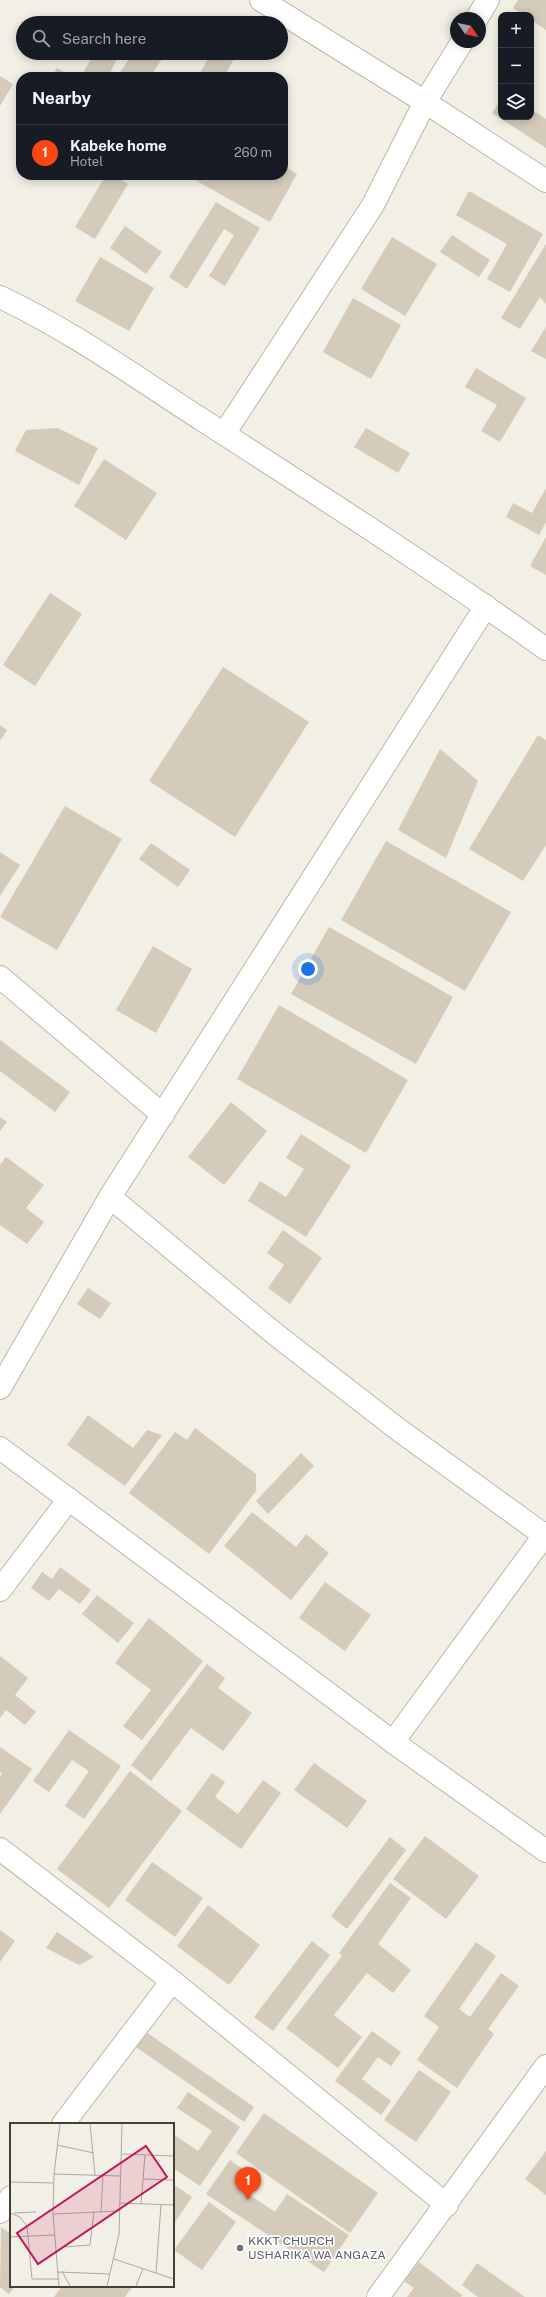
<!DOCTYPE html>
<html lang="en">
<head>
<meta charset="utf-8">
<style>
	body { margin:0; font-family:"Public Sans",sans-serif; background:#20242c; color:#f1f3f6 }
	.controls { position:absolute; right:12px; top:12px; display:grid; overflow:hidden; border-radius:8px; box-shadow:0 2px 10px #0003 }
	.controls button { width:36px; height:36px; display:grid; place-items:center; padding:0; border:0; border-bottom:1px solid #363941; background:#171b24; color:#f1f3f6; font:20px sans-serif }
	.compass { position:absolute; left:450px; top:12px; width:36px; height:36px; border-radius:50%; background:#171b24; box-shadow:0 2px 10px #0003; rotate:124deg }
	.you { position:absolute; left:308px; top:969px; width:14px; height:14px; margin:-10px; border:3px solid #fff; border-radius:50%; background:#1a73e8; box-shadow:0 0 0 6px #1a73e833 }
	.badge { display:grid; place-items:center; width:26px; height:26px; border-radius:50%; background:#fa4514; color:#fff; font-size:13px; font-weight:700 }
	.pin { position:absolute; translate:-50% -33px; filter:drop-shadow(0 1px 2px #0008) }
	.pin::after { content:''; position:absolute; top:21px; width:14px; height:12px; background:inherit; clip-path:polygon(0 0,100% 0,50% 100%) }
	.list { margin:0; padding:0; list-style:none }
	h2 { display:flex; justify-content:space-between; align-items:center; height:52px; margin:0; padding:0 16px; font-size:17px }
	h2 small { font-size:13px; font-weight:400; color:#9ea1a6 }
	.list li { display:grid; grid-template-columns:26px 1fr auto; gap:12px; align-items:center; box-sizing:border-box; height:56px; padding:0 16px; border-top:1px solid #363941 }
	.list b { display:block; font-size:15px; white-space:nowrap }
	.list p { margin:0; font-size:13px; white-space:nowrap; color:#9ea1a6 }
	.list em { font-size:13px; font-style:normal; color:#9ea1a6 }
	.icon { flex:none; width:22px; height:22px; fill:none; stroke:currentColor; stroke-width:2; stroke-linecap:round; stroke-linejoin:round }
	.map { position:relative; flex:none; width:546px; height:2297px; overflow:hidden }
	.search { position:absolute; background:#171b24; box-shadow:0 2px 10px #0003; left:16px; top:16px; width:272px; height:44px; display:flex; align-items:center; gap:10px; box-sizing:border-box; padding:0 14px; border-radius:22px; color:#9ea1a6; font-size:15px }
	.panel { position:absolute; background:#171b24; box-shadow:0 2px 10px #0003; left:16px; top:72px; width:272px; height:108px; border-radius:16px }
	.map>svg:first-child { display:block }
	.building { fill:#d4cbba }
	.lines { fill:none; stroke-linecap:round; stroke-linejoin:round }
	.minor-casing { stroke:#beb7a7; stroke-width:24 }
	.minor { stroke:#fff; stroke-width:22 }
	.worship-dot { fill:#6b7280; stroke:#fff; stroke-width:1.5 }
	.labels { text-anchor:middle; stroke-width:3.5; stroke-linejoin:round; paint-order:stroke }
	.worship-label { font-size:12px; fill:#5b616d; stroke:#fff; text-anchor:start }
	.inset-road { fill:none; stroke:#ada99e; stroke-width:1 }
	.view { fill:#c2185b; fill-opacity:0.15; stroke:#c2185b; stroke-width:2 }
	.inset-edge { fill:none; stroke:#453f34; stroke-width:2 }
</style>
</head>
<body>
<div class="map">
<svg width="546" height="2297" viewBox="0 0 546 2297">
	<rect width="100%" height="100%" fill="#f2efe5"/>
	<g class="building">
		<polygon points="518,0 546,0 546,30 531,20 531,15 523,15 513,8"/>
		<polygon points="94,53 120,53 108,77 81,77"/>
		<polygon points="133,53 153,53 162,59 150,77 117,77"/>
		<polygon points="211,53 237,53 224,77 198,77"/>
		<polygon points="57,68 74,77 52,77"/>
		<polygon points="0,76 13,84 0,106"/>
		<polygon points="501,99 501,117 531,117 531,109 546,119 546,148 492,113"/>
		<polygon points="283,166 297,174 270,222 186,175 283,175"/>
		<polygon points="106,175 113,175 128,184 95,239 75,227"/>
		<polygon points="469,191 543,234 510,292 487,279 507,244 456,215"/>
		<polygon points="216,202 260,228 225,286 209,276 234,235 224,229 187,289 169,277"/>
		<polygon points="125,226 162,252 146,274 110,248"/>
		<polygon points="452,235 490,260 479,277 440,252"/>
		<polygon points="392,237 437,264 405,316 361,289"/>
		<polygon points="546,244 546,304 540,297 520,329 501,318"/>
		<polygon points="100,257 154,288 129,331 75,301"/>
		<polygon points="353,298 401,325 371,379 323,352"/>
		<polygon points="546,327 546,359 531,351"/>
		<polygon points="476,368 526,398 500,442 481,431 497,405 465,387"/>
		<polygon points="58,428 98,448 79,485 15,451 26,430"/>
		<polygon points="366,428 410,453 398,473 354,447"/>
		<polygon points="104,459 157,493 126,540 74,506"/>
		<polygon points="546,488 546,522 539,535 506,517 513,503 532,513"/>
		<polygon points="546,537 546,575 530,566"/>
		<polygon points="50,593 82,614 35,686 3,665"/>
		<polygon points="223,667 309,722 235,837 149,781"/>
		<polygon points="0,725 7,730 0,741"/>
		<polygon points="538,735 546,740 546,845 523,881 469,849"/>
		<polygon points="440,749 478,781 446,858 398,830"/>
		<polygon points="65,806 122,839 57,950 0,917"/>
		<polygon points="386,841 511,912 465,991 341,920"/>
		<polygon points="151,843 190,870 178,887 139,859"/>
		<polygon points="0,852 20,865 0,896"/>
		<polygon points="329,927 453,997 416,1064 291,994"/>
		<polygon points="153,946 192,969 156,1033 116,1010"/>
		<polygon points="279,1005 408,1080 366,1153 237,1079"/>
		<polygon points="0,1040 70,1092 55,1112 0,1071"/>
		<polygon points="231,1102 267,1131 224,1185 188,1157"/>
		<polygon points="0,1117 7,1122 0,1131"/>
		<polygon points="301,1134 351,1166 306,1237 248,1201 260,1181 286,1197 304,1169 286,1158"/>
		<polygon points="6,1157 44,1185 26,1208 44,1222 27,1244 0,1225 0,1165"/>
		<polygon points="283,1230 322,1258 290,1304 268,1288 284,1265 267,1253"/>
		<polygon points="88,1288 111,1303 100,1319 77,1304"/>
		<polygon points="88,1415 133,1448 147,1430 162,1435 125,1486 67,1445"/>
		<polygon points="195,1428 256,1474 256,1491 209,1554 129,1493 175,1432 187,1440"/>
		<polygon points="301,1453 314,1466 268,1514 256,1501"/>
		<polygon points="252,1512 296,1547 306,1534 329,1553 291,1600 224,1546"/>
		<polygon points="60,1567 91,1590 80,1604 59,1589 49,1601 31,1588 42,1572 52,1579"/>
		<polygon points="325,1582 371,1615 345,1651 299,1618"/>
		<polygon points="97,1595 134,1623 118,1643 82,1614"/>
		<polygon points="149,1618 203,1661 142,1740 123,1726 151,1690 115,1663"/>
		<polygon points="0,1656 28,1678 15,1695 36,1712 25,1725 6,1710 0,1718"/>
		<polygon points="207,1664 225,1678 218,1688 252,1713 223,1751 191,1728 151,1781 131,1765"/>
		<polygon points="69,1730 121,1766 84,1819 65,1806 89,1771 72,1760 49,1792 33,1781"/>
		<polygon points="0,1747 32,1769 0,1814 0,1776 2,1774 0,1772"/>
		<polygon points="314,1763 367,1801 347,1828 294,1790"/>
		<polygon points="130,1771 182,1811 109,1908 57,1869"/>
		<polygon points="212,1773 225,1782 215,1797 238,1814 263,1780 281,1793 241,1849 186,1809"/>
		<polygon points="425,1836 479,1876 446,1919 393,1879"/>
		<polygon points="390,1837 406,1850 347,1929 331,1916"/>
		<polygon points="152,1862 203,1898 175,1937 125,1900"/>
		<polygon points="390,1883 411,1898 378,1944 411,1970 393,1993 367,1973 334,2015 362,2037 338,2068 286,2028 342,1956 339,1953"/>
		<polygon points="208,1905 260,1945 229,1985 177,1946"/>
		<polygon points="0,1930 15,1941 0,1962"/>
		<polygon points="57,1932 94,1957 79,1965 46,1948"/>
		<polygon points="312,1941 330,1955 273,2031 254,2017"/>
		<polygon points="476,1942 496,1956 459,2009 470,2017 501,1973 519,1986 488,2029 494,2034 457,2088 417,2060 439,2027 424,2016"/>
		<polygon points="372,2031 401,2052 391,2066 378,2057 362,2079 391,2101 381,2115 335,2081"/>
		<polygon points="146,2032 254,2107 244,2122 136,2047"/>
		<polygon points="419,2070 451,2092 416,2142 384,2120"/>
		<polygon points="188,2092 240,2127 200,2186 173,2168 173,2134 198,2151 212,2131 177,2108"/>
		<polygon points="264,2113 378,2193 350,2233 236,2153"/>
		<polygon points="546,2151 546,2195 525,2179"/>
		<polygon points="230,2160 245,2171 235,2185 275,2212 287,2194 349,2235 324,2272 206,2194"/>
		<polygon points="173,2184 192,2197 173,2225"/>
		<polygon points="209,2202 236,2222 202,2270 174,2250"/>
		<polygon points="1,2227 11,2234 11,2286 15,2286 9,2294 0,2287"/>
		<polygon points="419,2262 462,2295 461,2297 407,2297 414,2288 404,2281"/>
		<polygon points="477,2263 525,2297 478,2297 462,2285"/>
		<polygon points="62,2286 133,2286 125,2297 54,2297"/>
	</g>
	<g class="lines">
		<defs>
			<g id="minor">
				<polyline points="261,0 425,102 546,181"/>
				<polyline points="477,18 488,0"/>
				<path d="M0,297C72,331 137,378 204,421C319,495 434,569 546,649"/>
				<polyline points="224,434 373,205 425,102 462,42"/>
				<polyline points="0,977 163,1115"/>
				<polyline points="110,1197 275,1334 399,1430 544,1535"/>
				<polyline points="0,1388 110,1197 486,606"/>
				<polyline points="0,1448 393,1742 546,1851"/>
				<polyline points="0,1590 69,1499"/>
				<polyline points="393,1742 546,1533"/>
				<polyline points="0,1849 172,1981 447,2205"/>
				<polyline points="63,2124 172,1981"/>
				<polyline points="0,2212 11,2197"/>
				<polyline points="378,2297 546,2066"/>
			</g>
		</defs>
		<use href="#minor" class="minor-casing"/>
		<use href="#minor" class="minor"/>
	</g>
	<circle class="worship-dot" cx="240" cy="2248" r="4"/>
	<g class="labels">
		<g class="worship-label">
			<text x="248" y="2245">KKKT CHURCH<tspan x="248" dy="14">USHARIKA WA ANGAZA</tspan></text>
		</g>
	</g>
	<g transform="translate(10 2123)">
		<rect width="164" height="164" fill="#f2efe5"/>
		<path class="inset-road" d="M80,1L85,52M47,22L84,30M112,31L164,33M44,51L111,53M133,56L164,57M164,57V33M0,59L44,60M110,80L164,82M131,81L135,32M91,89L93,52M0,90L10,94L17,103L22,156H48M4,90L26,89M43,91L109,88M0,114L44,112M55,124L80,122L84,89M104,136L164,156M52,148L60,163M47,149L99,151M146,150L151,82M49,163L43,91L44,51L50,1M97,163L109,111L112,1M126,163L133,146"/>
		<path class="view" d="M136,23L157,54L28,141L7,110Z"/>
		<rect width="164" height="164" class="inset-edge"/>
	</g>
</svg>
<div class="controls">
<button>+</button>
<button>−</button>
<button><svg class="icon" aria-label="layers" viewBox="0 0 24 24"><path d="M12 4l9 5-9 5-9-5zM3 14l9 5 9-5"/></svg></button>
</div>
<svg class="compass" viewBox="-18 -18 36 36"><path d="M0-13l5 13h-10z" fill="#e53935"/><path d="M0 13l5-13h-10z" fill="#9ea1a6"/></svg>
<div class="you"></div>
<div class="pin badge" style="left:248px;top:2200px">1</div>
<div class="search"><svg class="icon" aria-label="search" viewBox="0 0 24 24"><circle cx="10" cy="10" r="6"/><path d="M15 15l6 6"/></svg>Search here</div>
<section class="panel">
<h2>Nearby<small></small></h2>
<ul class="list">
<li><span class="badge">1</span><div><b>Kabeke home</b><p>Hotel</p></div><em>260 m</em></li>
</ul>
</section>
</div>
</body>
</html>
